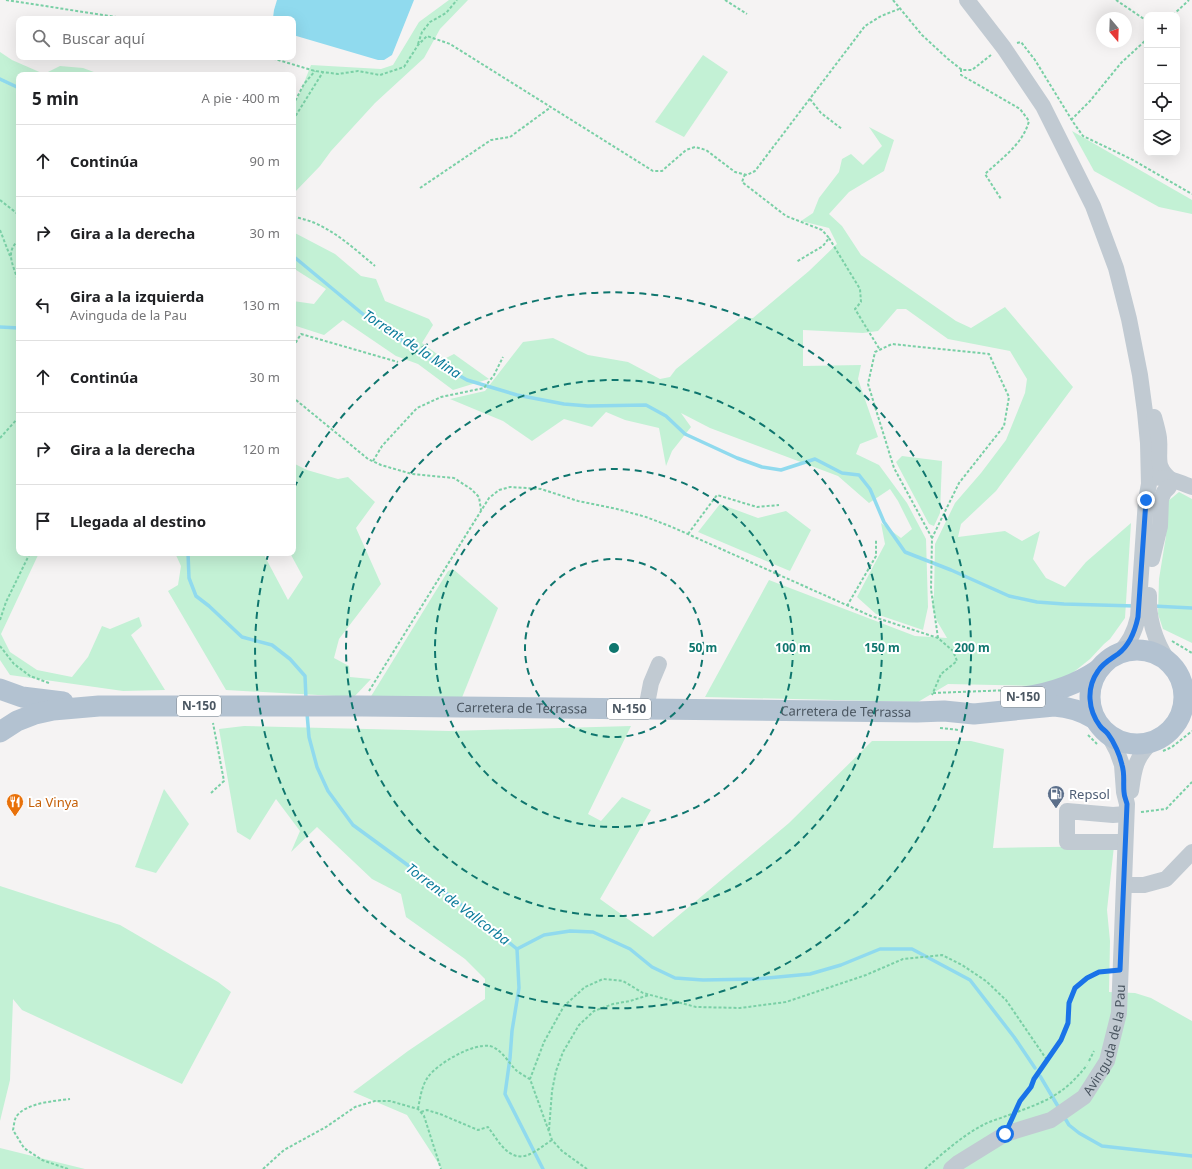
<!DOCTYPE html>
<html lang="es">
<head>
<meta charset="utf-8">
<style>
	body { margin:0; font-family:"Noto Sans",sans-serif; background:#f2f2f2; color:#202124 }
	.controls { position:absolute; right:12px; top:12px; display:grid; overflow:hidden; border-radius:8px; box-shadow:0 4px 16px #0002 }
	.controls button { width:36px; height:36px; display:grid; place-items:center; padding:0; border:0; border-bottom:1px solid #e0e0e0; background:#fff; color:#202124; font:20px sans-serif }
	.compass { position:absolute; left:1096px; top:12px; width:36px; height:36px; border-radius:50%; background:#fff; box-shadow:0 4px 16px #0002; rotate:161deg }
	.stop { position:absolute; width:12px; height:12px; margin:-9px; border:3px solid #1a73e8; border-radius:50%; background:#fff }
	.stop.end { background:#1a73e8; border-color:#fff; box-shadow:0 1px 4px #0008 }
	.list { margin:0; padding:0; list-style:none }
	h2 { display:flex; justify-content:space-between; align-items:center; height:52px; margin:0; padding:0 16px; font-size:17px }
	h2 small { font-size:13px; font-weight:400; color:#757577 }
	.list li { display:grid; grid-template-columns:26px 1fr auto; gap:12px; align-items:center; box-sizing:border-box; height:72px; padding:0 16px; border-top:1px solid #e0e0e0 }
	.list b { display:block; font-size:15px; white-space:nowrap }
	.list p { margin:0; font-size:13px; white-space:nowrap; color:#757577 }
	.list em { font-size:13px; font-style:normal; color:#757577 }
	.icon { flex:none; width:22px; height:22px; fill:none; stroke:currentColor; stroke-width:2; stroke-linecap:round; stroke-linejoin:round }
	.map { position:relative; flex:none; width:1192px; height:1169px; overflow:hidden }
	.search { position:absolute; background:#fff; box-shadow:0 4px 16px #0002; left:16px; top:16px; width:280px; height:44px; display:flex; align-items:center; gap:10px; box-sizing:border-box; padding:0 14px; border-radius:8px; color:#757577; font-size:15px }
	.panel { position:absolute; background:#fff; box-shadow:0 4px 16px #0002; left:16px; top:72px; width:280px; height:484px; border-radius:8px }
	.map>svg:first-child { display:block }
	.green { fill:#c3f1d5 }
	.water { fill:#90daee }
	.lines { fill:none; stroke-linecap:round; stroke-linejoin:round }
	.stream { stroke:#90daee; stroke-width:3.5 }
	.path { stroke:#7ad0a6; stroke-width:2; stroke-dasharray:3 2; stroke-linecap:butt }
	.minor { stroke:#c1cad2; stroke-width:16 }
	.major { stroke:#b3c2d1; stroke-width:21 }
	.route { stroke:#1a73e8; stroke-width:5 }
	.ring { fill:none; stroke:#0f766e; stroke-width:2; stroke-dasharray:7 5 }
	.labels { text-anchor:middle; stroke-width:4; stroke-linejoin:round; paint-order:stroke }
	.shield { fill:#fff; stroke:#808990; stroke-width:1 }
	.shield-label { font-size:12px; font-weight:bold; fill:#4a5661 }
	.street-label { font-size:13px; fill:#4a5661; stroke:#fff }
	.service-label { font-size:13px; fill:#4e5e75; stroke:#fff; text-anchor:start }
	.food-label { font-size:13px; fill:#c56008; stroke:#fff; text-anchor:start }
	.water-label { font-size:14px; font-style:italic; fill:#0c7c9b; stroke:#fff }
	.centre { fill:#0f766e; stroke:#fff; stroke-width:2 }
	.ring-label { font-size:12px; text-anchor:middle; font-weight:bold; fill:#0f766e; stroke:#fff; stroke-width:4; stroke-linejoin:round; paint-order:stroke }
</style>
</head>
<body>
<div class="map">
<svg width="1192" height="1169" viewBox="0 0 1192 1169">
	<rect width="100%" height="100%" fill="#f5f3f3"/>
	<g class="green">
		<polygon points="449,0 468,0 440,29 424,58 375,103 331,151 320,166 293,194 293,105 300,93 311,65 381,69 393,65 419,22"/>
		<polygon points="0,52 12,60 44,74 60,66 83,68 102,75 19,75 19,553 39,553 1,634 10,652 37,670 72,677 88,657 102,626 110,629 139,617 142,626 131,635 165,690 123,691 10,675 0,660"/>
		<polygon points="703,55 728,72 684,137 655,122"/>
		<polygon points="869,127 894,140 884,171 849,192 829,214 842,226 861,255 956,321 971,328 1005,307 1073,387 996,491 961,524 958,537 1005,531 1022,541 1040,531 1033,559 1046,578 1065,587 1086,562 1131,523 1125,618 1110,639 1104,644 1090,659 1065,679 1035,686 948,684 918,702 705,697 769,580 915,636 947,638 937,621 932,606 934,594 935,544 955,503 981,473 1006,440 1025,393 1027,379 1010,351 948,339 906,309 897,309 878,331 863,333 803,330 803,366 861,365 858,379 878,437 860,444 856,454 879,465 907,503 926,539 928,607 923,630 876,614 857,597 885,544 881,523 901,538 912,529 898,501 890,489 869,503 838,476 710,428 681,413 691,427 672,451 666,466 659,428 625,420 606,412 592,427 564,419 532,441 503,421 450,399 485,391 523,342 553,338 588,355 628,362 660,379 670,377 676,369 740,318 753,318 809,271 837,244 829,228 801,221 813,213 819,198 839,172 842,159 851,154 863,165 882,146"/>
		<polygon points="1072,131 1192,200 1192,214 1159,207 1094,171"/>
		<polygon points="293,232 335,254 361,276 376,279 385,301 429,319 433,325 422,343 444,359 454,354 489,379 453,390 418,364 396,356 343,320 324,335 293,325 293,301 314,304 326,289 293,268"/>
		<polygon points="902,456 942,461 940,513 934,526 929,524 896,462"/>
		<polygon points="293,463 307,470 338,479 348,477 375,502 356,528 381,584 339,639 334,658 349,666 350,677 371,679 354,697 226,690 168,591 178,585 181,566 175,553 263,553 288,600 303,577 290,553 293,553"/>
		<polygon points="1179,492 1192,499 1192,643 1163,629 1158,614 1159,579 1166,536 1167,502"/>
		<polygon points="720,504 758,518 786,511 811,530 790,571 698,532"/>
		<polygon points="453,569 498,608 461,700 370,698 448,571"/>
		<polygon points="244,726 449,731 631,726 588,814 601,821 622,797 651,810 600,899 653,937 789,823 872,741 971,741 1004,749 993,848 1114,846 1107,910 1110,941 1109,992 1135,993 1151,998 1192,1021 1192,1169 442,1169 407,1115 353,1092 408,1051 485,999 485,979 465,959 406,917 401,894 372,879 317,827 291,852 300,831 276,799 250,840 237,832 219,729"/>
		<polygon points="164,789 189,824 156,873 135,867"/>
		<polygon points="0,886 120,925 218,982 231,992 182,1084 22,1010 13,999 10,1080 0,1121"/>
		<polygon points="0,1148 85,1169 0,1169"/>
	</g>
	<polygon class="water" points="277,0 414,0 392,55 384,60 378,60 293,35 293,19 273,18 274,10"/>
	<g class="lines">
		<g class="stream">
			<polyline points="0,79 19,88"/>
			<polyline points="293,256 364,315 420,353 467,380 517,395 564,404 588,406 646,405 666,416 685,434 737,458 762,467 781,470 815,459 842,473 859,475 870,489 884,522 905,552 951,570 1009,596 1037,602 1064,604 1135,606"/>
			<polyline points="0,327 19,328"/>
			<polyline points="188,553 189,578 196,596 209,606 242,637 272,645 290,659 305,676 306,699"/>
			<polyline points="1153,606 1192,608"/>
			<polyline points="307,713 309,737 317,767 328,791 353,825 454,899 517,949 544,935 570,931 593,932 630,949 652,967 675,978 703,980 757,979 810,974 841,965 880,949 912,949 970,980 1014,1037 1035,1068"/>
			<polyline points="517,949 519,988 512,1031 510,1058 505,1094 543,1169"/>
			<polyline points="1040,1076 1059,1108"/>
			<polyline points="1063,1115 1069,1125 1079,1133 1102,1146 1192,1156"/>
		</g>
		<g class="path">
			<polyline points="6,0 129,19"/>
			<polyline points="725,0 747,14"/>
			<polyline points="893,0 922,35 948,59 962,70 972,70 991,55"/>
			<polyline points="1116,0 1147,21"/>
			<polyline points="1173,15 1189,0"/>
			<polyline points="1017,43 1021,42 1035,60 1073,122 1083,136 1131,159 1192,194"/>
			<polyline points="418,44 422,32 430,22 446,13 457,0"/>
			<polyline points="268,57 315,71 338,74 358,71 380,75 404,67 418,45 427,36 450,44 653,171 662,171 686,150 695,147 706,150 735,172 747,175 755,171 865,26 881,16 899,9"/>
			<path d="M961,69V75L1020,109L1029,121C1023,144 1002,158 985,174L1001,199"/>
			<polyline points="810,99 821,113 842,129"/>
			<polyline points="293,105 304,84 315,71"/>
			<polyline points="293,120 323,72"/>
			<polyline points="1071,120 1090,101 1121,63 1147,39"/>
			<polyline points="745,174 742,182 786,216 822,230 829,238 823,246 796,262"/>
			<polyline points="420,188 491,140 510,137 551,107"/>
			<polyline points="0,200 19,215"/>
			<path d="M293,217C325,221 351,246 375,266"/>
			<polyline points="0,230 10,256"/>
			<polyline points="829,238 860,289 861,302 855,309 880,350"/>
			<path d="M19,240C2,254 17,269 19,287"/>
			<polyline points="293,347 301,334 398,362"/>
			<polyline points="293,396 296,400 368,459 381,465 412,474 454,478 471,489 479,497 481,510"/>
			<polyline points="0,438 19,417"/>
			<polyline points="373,461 382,446 417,408 441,397 484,388 494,375 503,357"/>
			<polyline points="688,534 717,495 757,507 779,505"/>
			<polyline points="932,538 894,468 868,384 875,352 892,344 989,354 1009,397 1004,426 959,483 932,538 931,589 938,638"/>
			<polyline points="847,606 876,556 876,539"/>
			<polyline points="0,620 6,602 30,553"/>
			<polyline points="1172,641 1192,653"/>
			<polyline points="0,646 14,664 30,676 49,683"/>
			<polyline points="369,691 489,498 499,490 510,487 541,489 578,501 617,509 646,517 672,527 871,616 938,638 953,651 957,661 941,674 932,695"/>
			<polyline points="933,693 1011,690"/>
			<polyline points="940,728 959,730"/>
			<polyline points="1088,735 1097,744"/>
			<polyline points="1163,751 1172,747 1192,731"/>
			<polyline points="211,793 224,781 213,723"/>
			<polyline points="1141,812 1166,809 1192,782"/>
			<polyline points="1089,1061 1094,1051"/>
			<path d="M418,1109C420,1098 422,1085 428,1077C438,1063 473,1043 490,1046C502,1049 509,1064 517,1071C521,1074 526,1077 530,1079"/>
			<path d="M421,1112L427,1110L440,1114L478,1130L488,1127C498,1140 509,1164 530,1154C537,1151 544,1145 552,1140"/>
			<polyline points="1014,1114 1020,1101 1031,1087 1034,1079 1061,1040 1068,1023 1069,1003 1075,988 1087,978 1099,972 1107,971"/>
			<polyline points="549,1130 552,1091 556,1071 563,1052 579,1025 594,1011 613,1004 630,1001 649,995"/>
			<path d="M68,1169L42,1160L24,1148L13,1130C14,1126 14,1121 16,1117C25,1103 54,1101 70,1099"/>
			<polyline points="263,1169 284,1150 326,1127 355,1107 375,1101 390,1101 418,1109 424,1116 441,1169"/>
			<polyline points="587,1169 562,1151 552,1140 530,1079 544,1042 564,1006 585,987 603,979 623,981 643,993 696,1007 740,1008 786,1002 866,975 903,959 942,955 962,965 986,981 1006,1000 1047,1060"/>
			<path d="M925,1169C943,1153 962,1136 983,1125C991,1121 1001,1118 1009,1115C1044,1102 1063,1096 1087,1065"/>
		</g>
		<g class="minor">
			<path d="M967,0L1004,48L1043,106L1093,206L1116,268L1129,319L1140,375L1145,412L1148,443L1149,484L1146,500L1138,617C1135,631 1129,644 1118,654"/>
			<path d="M1154,417C1156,424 1158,431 1159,438C1161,457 1154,465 1170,479"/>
			<path d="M1160,478C1173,478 1180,483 1192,487"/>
			<polyline points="1152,559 1160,526 1161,499 1164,492 1169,487"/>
			<path d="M1149,595C1148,620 1155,641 1168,661"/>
			<polyline points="646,709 651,683 659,664"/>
			<path d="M1131,791C1134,769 1135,758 1152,742"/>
			<polyline points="1125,842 1067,842 1067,811 1113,815 1126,814"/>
			<polyline points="1124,885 1144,885 1166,879 1192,852"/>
			<path id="s1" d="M951,1169L958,1163L1005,1134L1051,1120L1084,1097L1107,1061L1119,1013L1127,804L1124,792L1122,765L1117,751L1108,734"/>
		</g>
		<g class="major">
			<circle cx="1137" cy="697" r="47"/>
			<polyline points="0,689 22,697 63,702"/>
			<path d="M1025,697C1052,693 1076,685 1098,670"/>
			<path id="s2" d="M0,732L17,721L35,714L53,710L99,706H362L917,712L944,711L974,714L1054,706C1070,707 1082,711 1095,719"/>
		</g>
	</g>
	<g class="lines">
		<path class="route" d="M1005,1134L1020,1101L1031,1087L1034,1079L1061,1040L1068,1023L1069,1003L1075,988L1087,978L1099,972L1120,970L1127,804C1126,800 1124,796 1124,792C1123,783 1125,774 1122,765C1120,755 1114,742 1108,734C1106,731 1102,729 1100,726C1088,710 1086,688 1098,671C1103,663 1111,659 1118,654C1130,645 1135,631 1138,617L1146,500"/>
	</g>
	<g class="ring">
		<circle cx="614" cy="648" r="89"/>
		<circle cx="614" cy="648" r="179"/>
		<circle cx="614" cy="648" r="268"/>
		<path d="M294 488A358 358 0 1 1 268 555"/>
	</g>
	<defs>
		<symbol id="fuel-pin" viewBox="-11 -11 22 30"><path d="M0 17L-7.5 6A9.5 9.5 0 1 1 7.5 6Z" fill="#5c6f8a" stroke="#fff"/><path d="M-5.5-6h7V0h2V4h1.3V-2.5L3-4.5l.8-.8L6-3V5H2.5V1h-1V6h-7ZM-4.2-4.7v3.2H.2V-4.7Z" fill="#fff"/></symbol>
		<symbol id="restaurant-pin" viewBox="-11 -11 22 30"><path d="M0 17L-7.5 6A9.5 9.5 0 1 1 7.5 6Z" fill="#e8710a" stroke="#fff"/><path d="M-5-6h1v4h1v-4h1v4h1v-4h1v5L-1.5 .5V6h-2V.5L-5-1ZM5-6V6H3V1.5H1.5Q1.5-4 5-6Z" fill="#fff"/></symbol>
	</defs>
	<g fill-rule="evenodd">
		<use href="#fuel-pin" x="1046" y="784" width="20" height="27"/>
		<use href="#restaurant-pin" x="5" y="792" width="20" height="27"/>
	</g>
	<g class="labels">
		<g class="shield">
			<rect x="1001" y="687" width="44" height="20" rx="3"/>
			<rect x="177" y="696" width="44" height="20" rx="3"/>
			<rect x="607" y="699" width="44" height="20" rx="3"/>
		</g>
		<g class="shield-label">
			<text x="1023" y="701">N-150</text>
			<text x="199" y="710">N-150</text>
			<text x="629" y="713">N-150</text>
		</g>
		<g class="street-label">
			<text dy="5" stroke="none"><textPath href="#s2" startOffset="527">Carretera de Terrassa</textPath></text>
			<text dy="5" stroke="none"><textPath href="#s2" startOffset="851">Carretera de Terrassa</textPath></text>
			<text dy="5" stroke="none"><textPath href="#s1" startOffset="215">Avinguda de la Pau</textPath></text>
		</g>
		<g class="service-label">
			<text x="1069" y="799">Repsol</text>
		</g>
		<g class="food-label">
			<text x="28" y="807">La Vinya</text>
		</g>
		<g class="water-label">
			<text transform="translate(412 344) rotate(33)" y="5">Torrent de la Mina</text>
			<text transform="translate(458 904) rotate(37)" y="5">Torrent de Vallcorba</text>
		</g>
	</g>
	<circle cx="614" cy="648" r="6" class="centre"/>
	<g class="ring-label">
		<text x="703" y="652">50 m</text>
		<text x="793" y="652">100 m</text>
		<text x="882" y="652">150 m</text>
		<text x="972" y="652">200 m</text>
	</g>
</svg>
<div class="controls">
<button>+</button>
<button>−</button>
<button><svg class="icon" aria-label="locate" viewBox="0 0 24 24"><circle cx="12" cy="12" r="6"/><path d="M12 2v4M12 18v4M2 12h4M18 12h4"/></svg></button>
<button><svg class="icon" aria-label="layers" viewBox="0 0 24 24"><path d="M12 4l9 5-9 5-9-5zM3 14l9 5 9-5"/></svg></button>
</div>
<svg class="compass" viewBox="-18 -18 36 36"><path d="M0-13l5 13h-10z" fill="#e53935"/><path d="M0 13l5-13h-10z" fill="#757577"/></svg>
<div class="stop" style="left:1005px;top:1134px"></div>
<div class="stop end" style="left:1146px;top:500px"></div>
<div class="search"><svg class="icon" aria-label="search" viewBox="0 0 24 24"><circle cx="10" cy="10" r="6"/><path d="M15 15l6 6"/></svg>Buscar aquí</div>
<section class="panel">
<h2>5 min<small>A pie · 400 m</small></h2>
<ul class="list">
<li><svg class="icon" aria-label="ahead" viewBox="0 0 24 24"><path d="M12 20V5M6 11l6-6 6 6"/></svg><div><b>Continúa</b></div><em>90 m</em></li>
<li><svg class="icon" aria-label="right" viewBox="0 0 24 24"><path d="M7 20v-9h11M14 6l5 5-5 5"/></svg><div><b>Gira a la derecha</b></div><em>30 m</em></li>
<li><svg class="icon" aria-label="left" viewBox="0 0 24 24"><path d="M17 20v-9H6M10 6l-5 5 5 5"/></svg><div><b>Gira a la izquierda</b><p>Avinguda de la Pau</p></div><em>130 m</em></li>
<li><svg class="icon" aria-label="ahead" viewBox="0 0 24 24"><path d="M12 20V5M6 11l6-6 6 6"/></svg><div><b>Continúa</b></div><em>30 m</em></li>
<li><svg class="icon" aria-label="right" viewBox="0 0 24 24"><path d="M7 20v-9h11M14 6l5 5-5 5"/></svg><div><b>Gira a la derecha</b></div><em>120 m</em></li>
<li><svg class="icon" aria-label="arrive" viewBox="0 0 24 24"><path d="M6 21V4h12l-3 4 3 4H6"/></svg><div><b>Llegada al destino</b></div></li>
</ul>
</section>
</div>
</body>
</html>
